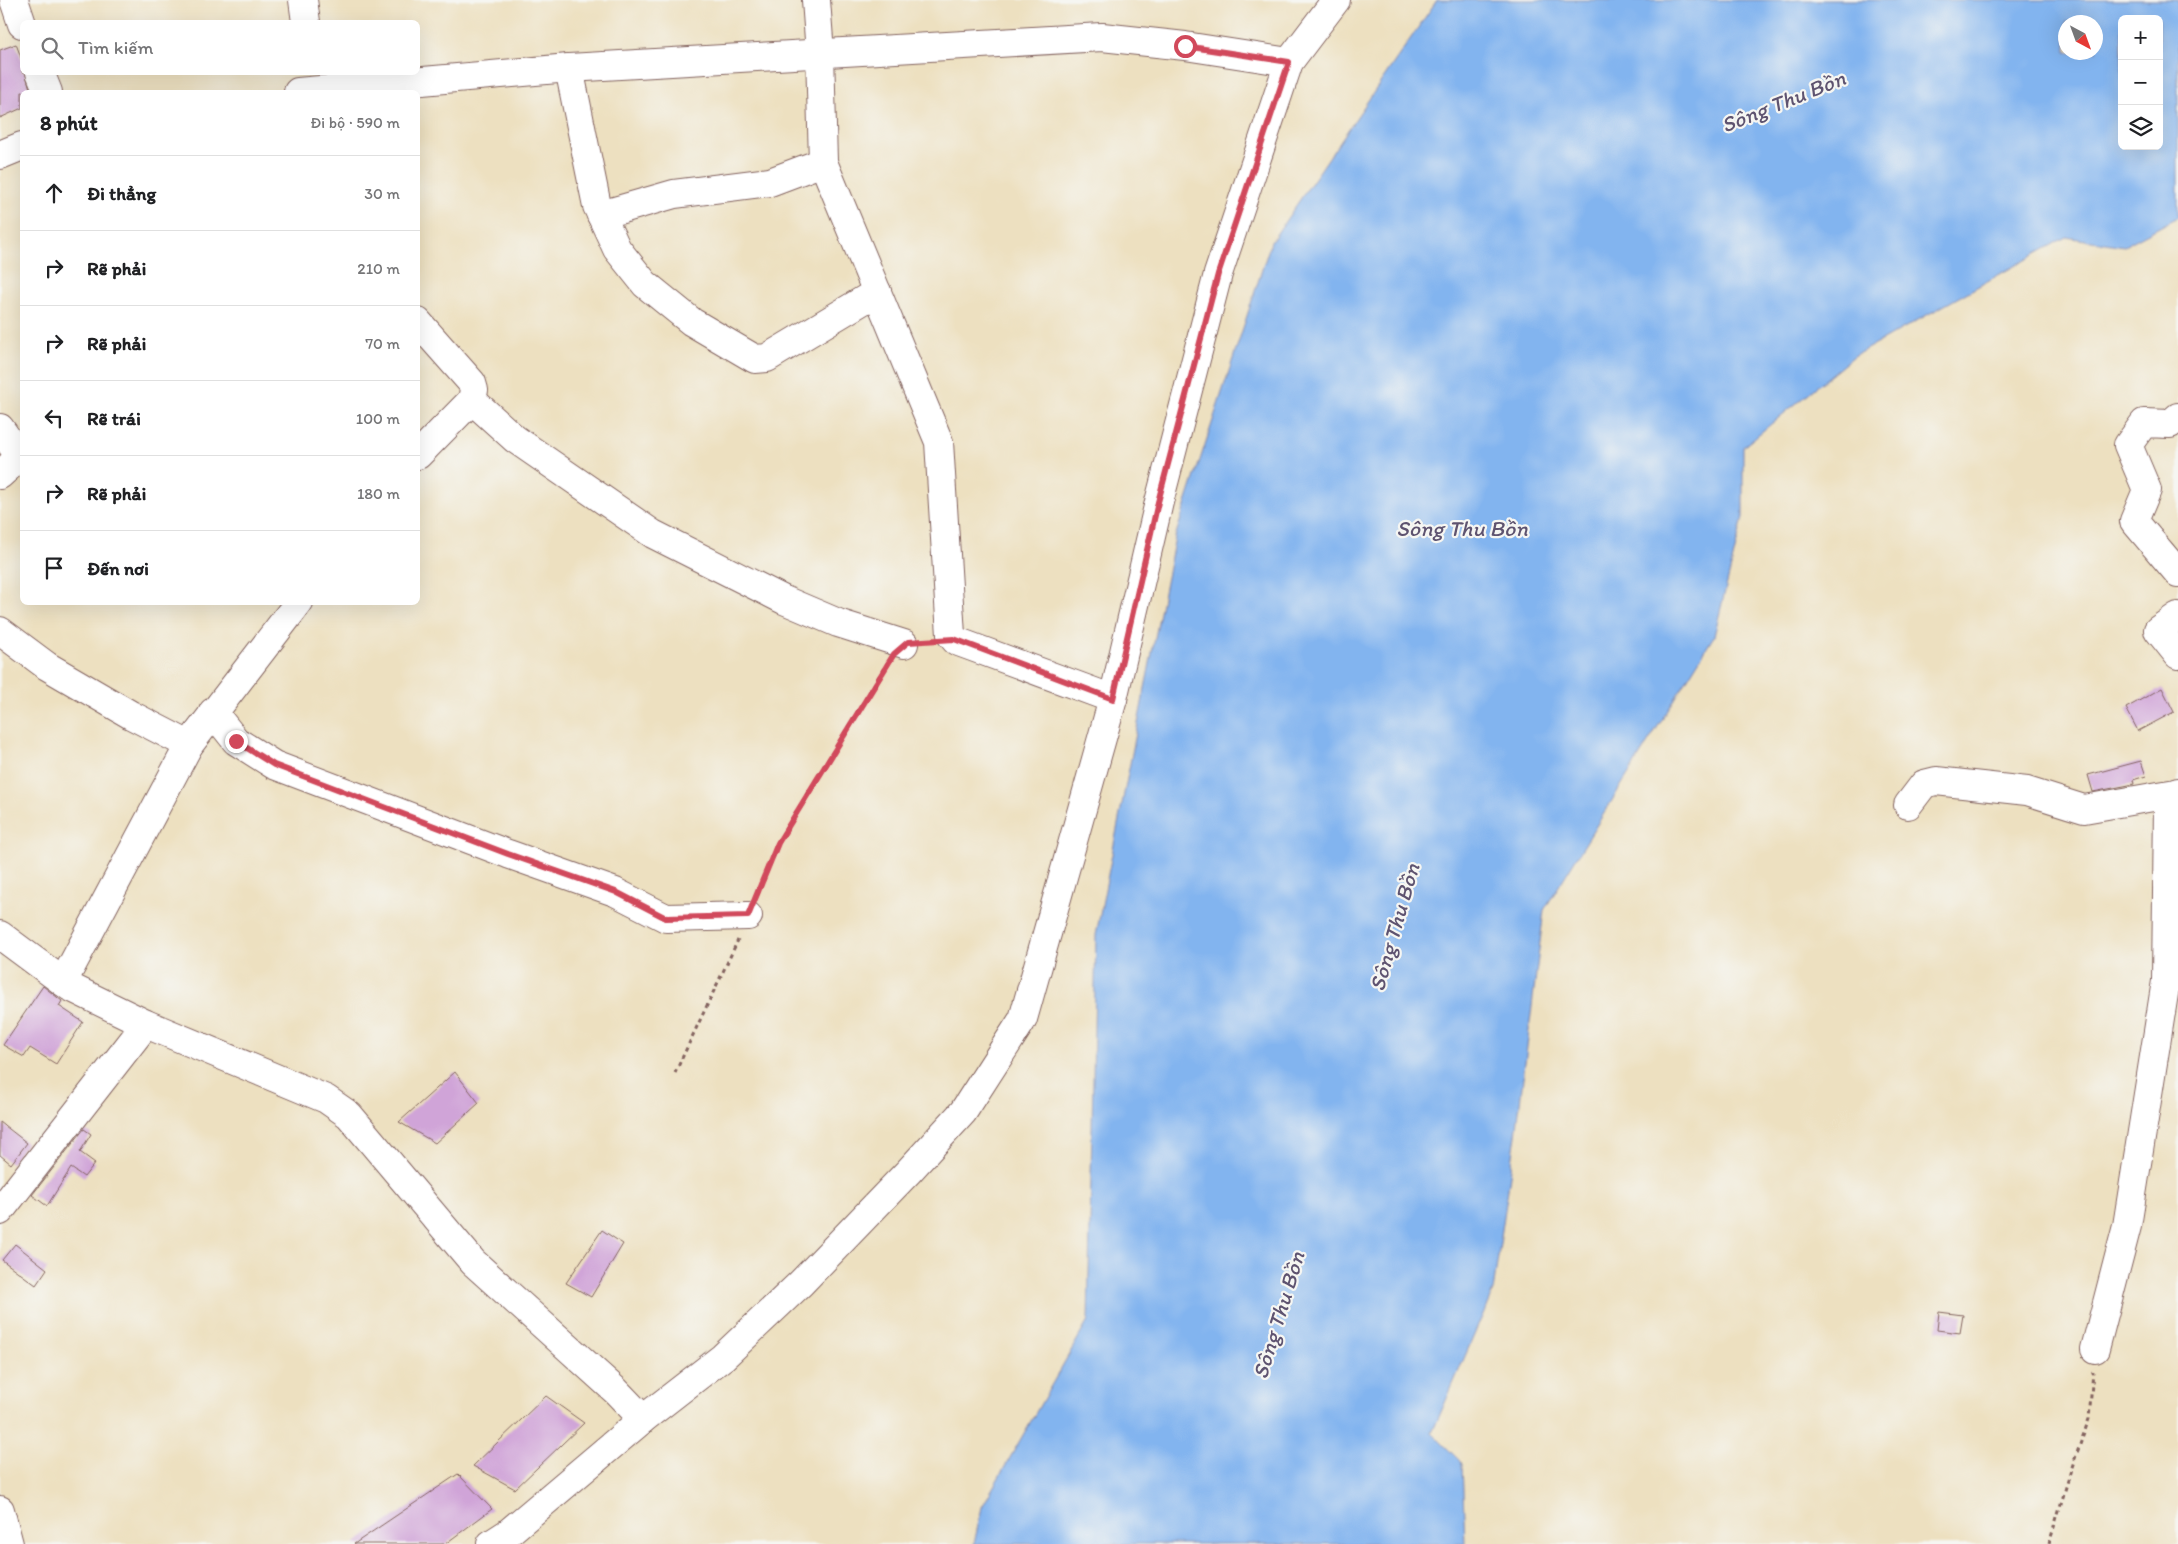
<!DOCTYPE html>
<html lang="vi">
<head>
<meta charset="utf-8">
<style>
	body { margin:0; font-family:Itim,sans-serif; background:#f2f2f2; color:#202124 }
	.controls { position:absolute; right:15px; top:15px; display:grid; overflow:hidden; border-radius:8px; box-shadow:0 5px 20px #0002 }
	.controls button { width:45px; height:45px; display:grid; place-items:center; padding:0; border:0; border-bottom:1px solid #e0e0e0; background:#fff; color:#202124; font:25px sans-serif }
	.compass { position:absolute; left:2058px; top:15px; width:45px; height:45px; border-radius:50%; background:#fff; box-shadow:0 5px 20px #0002; rotate:139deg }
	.stop { position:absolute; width:15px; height:15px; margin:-11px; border:4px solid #d1495b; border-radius:50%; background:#fff }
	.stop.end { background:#d1495b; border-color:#fff; box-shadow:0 1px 5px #0008 }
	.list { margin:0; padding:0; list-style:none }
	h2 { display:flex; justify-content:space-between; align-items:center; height:65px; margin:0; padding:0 20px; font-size:21px }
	h2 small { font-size:16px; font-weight:400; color:#757577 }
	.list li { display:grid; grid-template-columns:32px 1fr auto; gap:15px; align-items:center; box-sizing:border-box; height:75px; padding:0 20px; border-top:1px solid #e0e0e0 }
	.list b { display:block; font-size:19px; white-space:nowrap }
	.list em { font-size:16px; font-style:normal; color:#757577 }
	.icon { flex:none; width:28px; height:28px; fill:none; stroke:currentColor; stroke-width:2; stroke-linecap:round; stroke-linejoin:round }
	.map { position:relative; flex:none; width:2178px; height:1544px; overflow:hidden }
	.search { position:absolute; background:#fff; box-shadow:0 5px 20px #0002; left:20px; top:20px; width:400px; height:55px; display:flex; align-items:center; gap:12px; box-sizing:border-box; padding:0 18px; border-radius:8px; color:#757577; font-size:19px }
	.panel { position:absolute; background:#fff; box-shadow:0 5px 20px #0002; left:20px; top:90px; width:400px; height:515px; border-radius:8px }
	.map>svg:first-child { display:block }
	.water { fill:#82b4ef; stroke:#666a8d; fill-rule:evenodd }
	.building { fill:#d0a4d8 }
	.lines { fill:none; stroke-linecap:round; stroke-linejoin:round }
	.minor-casing { stroke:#83635f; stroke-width:30 }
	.path { stroke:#83635f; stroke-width:3; stroke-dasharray:4 4; stroke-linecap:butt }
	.minor { stroke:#fff; stroke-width:28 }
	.route { stroke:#d1495b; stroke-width:6 }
	.labels { text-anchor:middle; stroke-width:4.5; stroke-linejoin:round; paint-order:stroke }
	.water-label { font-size:22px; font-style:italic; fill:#5e5370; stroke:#f6f6f2 }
</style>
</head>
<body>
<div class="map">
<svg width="2178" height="1544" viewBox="0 0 2178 1544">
	<rect width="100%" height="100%" fill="#f6f6f2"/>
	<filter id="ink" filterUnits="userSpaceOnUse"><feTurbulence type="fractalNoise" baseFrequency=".02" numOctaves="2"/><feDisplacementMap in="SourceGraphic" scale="10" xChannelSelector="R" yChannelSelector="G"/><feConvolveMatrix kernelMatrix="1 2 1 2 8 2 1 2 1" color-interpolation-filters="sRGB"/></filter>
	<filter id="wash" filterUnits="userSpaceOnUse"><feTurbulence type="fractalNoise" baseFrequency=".0096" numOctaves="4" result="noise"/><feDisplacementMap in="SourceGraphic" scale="20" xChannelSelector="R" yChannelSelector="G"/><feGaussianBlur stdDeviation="1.12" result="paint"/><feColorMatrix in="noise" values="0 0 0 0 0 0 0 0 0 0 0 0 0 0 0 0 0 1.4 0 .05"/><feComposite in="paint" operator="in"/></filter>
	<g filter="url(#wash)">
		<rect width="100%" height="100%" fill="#ede0c0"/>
		<path class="water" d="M1437,0H2178V217L2124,246L2066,237L1854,356L1743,447V518L1714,636L1544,910L1516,1135L1493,1291L1432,1433L1462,1463L1465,1544H974L982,1507L1088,1321L1096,935L1175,537L1271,242ZM2122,19H2159V146H2122ZM2066,22H2096V52H2066Z"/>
		<g id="blocks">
			<g class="building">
				<polygon points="16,44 22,60 22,72 25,72 31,92 22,92 22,108 0,118 0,50"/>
				<polygon points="2162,688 2174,712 2138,731 2126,708"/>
				<polygon points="2141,761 2146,776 2133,780 2134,784 2093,792 2088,775"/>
				<polygon points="43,986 62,1001 59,1006 83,1022 56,1064 30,1048 24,1057 3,1045"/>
				<polygon points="455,1072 479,1103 435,1143 399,1122"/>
				<polygon points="0,1122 27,1143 11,1164 0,1155"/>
				<polygon points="84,1129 91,1134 80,1152 95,1163 84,1177 71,1168 47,1206 32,1195"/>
				<polygon points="602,1230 623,1244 591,1297 566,1283"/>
				<polygon points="15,1244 47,1269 36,1285 2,1260"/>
				<polygon points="1939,1312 1963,1315 1960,1333 1937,1330"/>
				<polygon points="546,1396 584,1423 515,1489 473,1466"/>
				<polygon points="458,1474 492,1509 445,1544 354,1544"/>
			</g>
		</g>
	</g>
	<g filter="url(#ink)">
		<use href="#blocks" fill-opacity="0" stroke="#83635f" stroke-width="1"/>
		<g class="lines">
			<defs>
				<g id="minor">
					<polyline points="14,0 22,24"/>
					<polyline points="303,0 306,22"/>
					<polyline points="816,0 820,53 823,162 939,442 951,635 956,641 1113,699"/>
					<polyline points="569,68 597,206 617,249 645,284 692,322 755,359 767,358 877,292"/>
					<polyline points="40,72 48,92"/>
					<polyline points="298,92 569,68 1102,37 1185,46 1289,62"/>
					<polyline points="0,155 22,146"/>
					<polyline points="601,215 674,194 770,182 823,162"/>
					<polyline points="418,322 472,383 474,390 472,400 418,455"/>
					<polyline points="472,400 515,439 653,534 784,600 838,623 904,644"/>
					<polyline points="2178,417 2170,424 2144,423 2128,445 2147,490 2134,521 2178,573"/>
					<polyline points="0,428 20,457"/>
					<polyline points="0,475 22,455"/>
					<polyline points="2178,616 2158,630 2178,655"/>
					<polyline points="0,631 47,666 131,715 189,745"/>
					<polyline points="213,712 236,741 274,765 508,854 615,892 666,918 748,916"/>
					<polyline points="1908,805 1924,784 1936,781 2027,791 2084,809 2176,793"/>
					<polyline points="0,935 70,987 146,1024 326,1099 349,1115 473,1262 616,1391 643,1419"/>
					<polyline points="63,982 189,745 299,602"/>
					<polyline points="0,1211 146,1024"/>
					<polyline points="2095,1349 2127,1226 2166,981 2168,804 2171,796 2178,792"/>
					<polyline points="0,1510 9,1544"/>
					<polyline points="491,1544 508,1533 643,1419 723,1357 801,1283 908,1172 963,1112 1023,1019 1113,699 1159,502 1218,274 1289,62 1336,0"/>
				</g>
			</defs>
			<use href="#minor" class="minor-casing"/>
			<g class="path">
				<polyline points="757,895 778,843 888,663"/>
				<polyline points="675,1073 738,940"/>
				<polyline points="2049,1544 2071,1470 2089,1419 2093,1372"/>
			</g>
			<use href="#minor" class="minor"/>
		</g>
	</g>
	<g class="lines" filter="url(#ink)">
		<polyline class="route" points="236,741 274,765 508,854 616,892 666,918 748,916 778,843 894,654 908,642 954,639 1113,699 1158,502 1218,274 1289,62 1185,46"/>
	</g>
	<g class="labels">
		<g class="water-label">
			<text transform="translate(1783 101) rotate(-22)" y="8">Sông Thu Bồn</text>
			<text x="1462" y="536">Sông Thu Bồn</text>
			<text transform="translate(1394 927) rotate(-74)" y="8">Sông Thu Bồn</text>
			<text transform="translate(1278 1315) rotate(-73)" y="8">Sông Thu Bồn</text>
		</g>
	</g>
</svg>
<div class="controls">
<button>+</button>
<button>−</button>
<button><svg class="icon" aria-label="layers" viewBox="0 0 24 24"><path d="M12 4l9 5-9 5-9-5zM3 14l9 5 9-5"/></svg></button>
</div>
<svg class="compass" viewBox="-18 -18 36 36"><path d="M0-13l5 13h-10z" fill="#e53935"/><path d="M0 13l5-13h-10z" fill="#757577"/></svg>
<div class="stop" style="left:1185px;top:46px"></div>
<div class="stop end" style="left:236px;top:741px"></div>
<div class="search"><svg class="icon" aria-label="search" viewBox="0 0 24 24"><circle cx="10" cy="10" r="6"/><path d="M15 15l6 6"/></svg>Tìm kiếm</div>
<section class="panel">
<h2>8 phút<small>Đi bộ · 590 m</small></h2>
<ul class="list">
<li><svg class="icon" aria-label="ahead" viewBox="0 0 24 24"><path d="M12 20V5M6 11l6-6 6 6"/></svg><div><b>Đi thẳng</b></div><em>30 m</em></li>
<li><svg class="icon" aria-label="right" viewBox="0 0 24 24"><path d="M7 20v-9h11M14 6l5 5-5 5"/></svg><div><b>Rẽ phải</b></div><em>210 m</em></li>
<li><svg class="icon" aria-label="right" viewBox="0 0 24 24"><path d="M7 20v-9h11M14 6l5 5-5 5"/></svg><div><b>Rẽ phải</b></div><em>70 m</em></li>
<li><svg class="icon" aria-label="left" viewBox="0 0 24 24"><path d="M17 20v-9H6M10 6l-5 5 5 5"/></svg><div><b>Rẽ trái</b></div><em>100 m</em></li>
<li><svg class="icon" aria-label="right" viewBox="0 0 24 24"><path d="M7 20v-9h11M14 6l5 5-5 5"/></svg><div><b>Rẽ phải</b></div><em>180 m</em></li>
<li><svg class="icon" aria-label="arrive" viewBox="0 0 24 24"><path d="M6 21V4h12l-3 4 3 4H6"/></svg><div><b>Đến nơi</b></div></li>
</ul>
</section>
</div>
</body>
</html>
